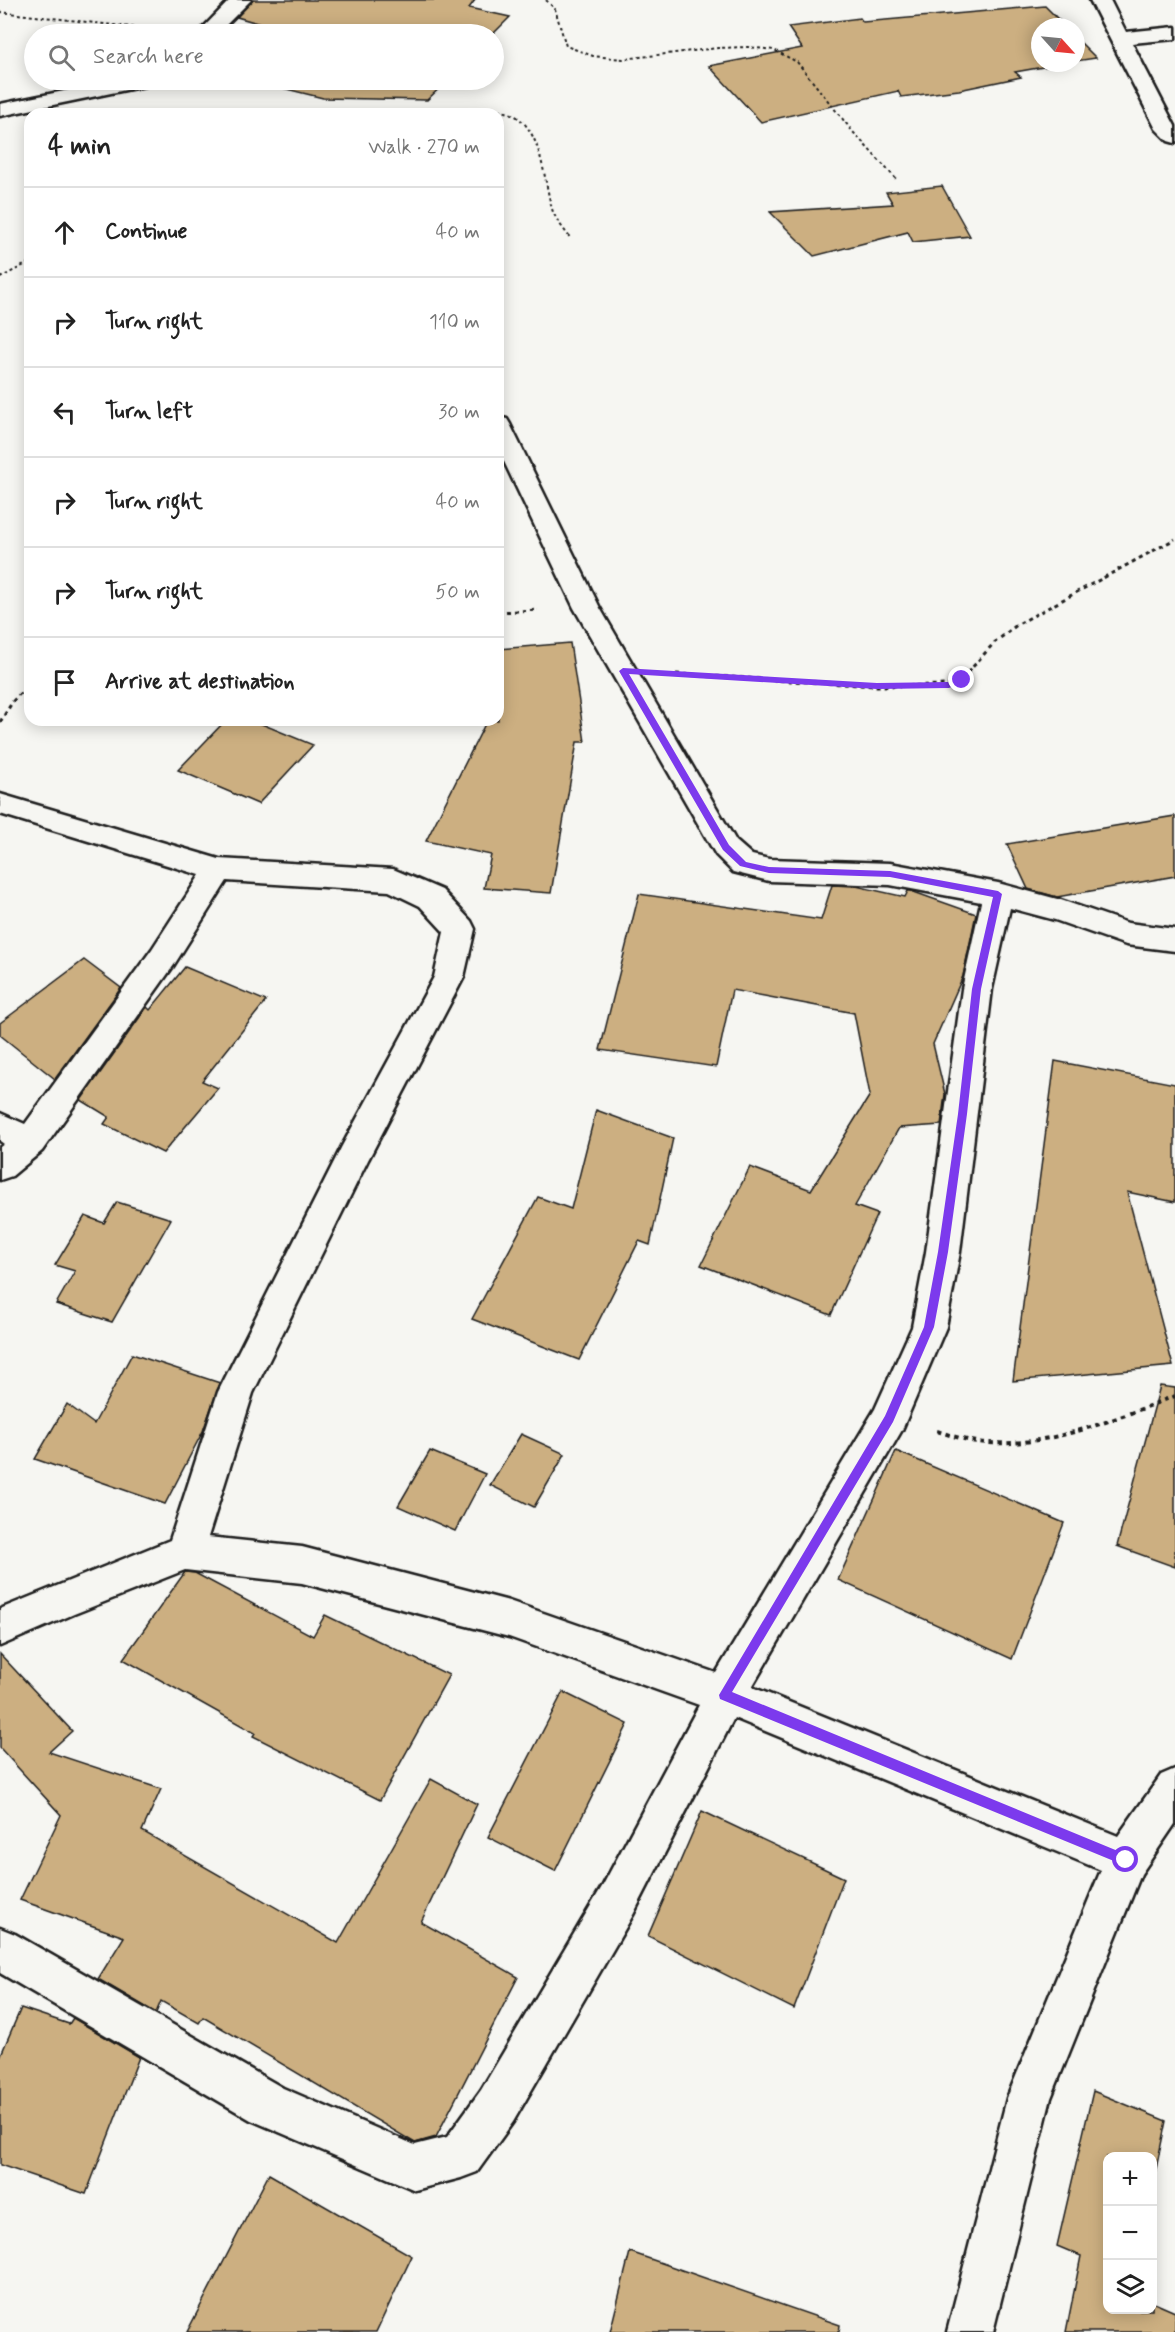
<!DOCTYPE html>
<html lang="en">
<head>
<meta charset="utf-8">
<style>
	body { margin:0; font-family:Mynerve,sans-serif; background:#f6f6f6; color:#222 }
	.controls { position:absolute; right:18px; bottom:18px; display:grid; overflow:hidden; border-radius:12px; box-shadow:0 3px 15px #0003 }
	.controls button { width:54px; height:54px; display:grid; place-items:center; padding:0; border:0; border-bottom:2px solid #e0e0e0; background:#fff; color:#222; font:30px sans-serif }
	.compass { position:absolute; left:1031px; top:18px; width:54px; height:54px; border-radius:50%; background:#fff; box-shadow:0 3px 15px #0003; rotate:117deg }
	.stop { position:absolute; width:18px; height:18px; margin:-14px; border:4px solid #7c3aed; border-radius:50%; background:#fff }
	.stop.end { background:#7c3aed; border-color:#fff; box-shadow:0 2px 6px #0008 }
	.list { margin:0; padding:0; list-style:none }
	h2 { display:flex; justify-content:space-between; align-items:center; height:78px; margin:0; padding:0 24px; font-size:26px }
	h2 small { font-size:20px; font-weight:400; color:#767676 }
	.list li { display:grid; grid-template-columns:39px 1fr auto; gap:18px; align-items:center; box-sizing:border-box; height:90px; padding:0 24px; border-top:2px solid #e0e0e0 }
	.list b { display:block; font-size:22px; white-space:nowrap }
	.list em { font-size:20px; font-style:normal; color:#767676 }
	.icon { flex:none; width:33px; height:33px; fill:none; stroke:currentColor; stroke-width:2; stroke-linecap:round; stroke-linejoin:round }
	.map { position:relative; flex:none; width:1175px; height:2332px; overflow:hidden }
	.search { position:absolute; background:#fff; box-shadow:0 3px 15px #0003; left:24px; top:24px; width:480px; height:66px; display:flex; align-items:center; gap:15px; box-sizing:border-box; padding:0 21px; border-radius:33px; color:#767676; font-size:22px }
	.panel { position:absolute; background:#fff; box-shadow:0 3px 15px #0003; left:24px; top:108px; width:480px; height:618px; border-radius:18px }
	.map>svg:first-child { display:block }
	.building { fill:#ccaf81; stroke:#1c1c1c; stroke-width:1.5 }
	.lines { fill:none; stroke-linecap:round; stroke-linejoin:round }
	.minor-casing { stroke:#1c1c1c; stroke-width:5 }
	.path-far2 { stroke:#1c1c1c; stroke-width:2; stroke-dasharray:3 3; stroke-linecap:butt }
	.path-far1 { stroke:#1c1c1c; stroke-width:3; stroke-dasharray:4 4; stroke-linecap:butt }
	.path { stroke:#1c1c1c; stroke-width:4; stroke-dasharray:4.5 4.5; stroke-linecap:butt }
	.minor { fill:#f6f6f2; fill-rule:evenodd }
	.route { fill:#7c3aed }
</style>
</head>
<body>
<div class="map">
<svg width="1175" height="2332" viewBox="0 0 1175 2332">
	<rect width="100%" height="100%" fill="#f6f6f2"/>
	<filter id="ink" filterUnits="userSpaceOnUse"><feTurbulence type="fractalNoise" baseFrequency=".0167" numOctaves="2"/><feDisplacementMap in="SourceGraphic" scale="12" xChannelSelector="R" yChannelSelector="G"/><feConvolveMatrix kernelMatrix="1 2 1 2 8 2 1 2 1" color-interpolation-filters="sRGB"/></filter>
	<g filter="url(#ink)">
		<g class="building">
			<polygon points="253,0 475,0 469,8 510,17 493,34 295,34 237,17"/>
			<polygon points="1045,6 1066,27 1040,27 1040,63 1066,63 1015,72 1021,77 959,90 901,97 898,91 761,122 709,66 802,48 788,27 860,18 863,22"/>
			<polygon points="1076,38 1096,58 1076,61"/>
			<polygon points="271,80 448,80 427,100 323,98 266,84"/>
			<polygon points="942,186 970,236 913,242 908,232 814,256 770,212 893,204 886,192"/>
			<polygon points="570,643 585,742 577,742 551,893 484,888 491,855 426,841 487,720 498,720 498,649"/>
			<polygon points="226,720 252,720 313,745 258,804 178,770"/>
			<polygon points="1175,816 1175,876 1057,897 1028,889 1007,844"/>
			<polygon points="832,885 856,886 905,897 908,891 911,891 976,914 963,976 933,1044 945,1094 941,1125 899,1128 855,1206 877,1214 831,1315 701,1265 750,1167 811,1190 870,1095 854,1013 732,990 716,1067 600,1050 639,894 821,920"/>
			<polygon points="84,960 121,988 55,1079 0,1035 0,1023"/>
			<polygon points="185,967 266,1001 202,1081 218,1088 163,1153 104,1124 109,1117 81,1100 147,1007 150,1010"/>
			<polygon points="1055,1061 1175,1084 1175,1202 1127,1192 1173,1366 1013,1381"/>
			<polygon points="596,1110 673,1138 650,1245 639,1241 579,1360 472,1319 538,1197 571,1209"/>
			<polygon points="117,1202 171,1219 112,1322 56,1304 75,1271 55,1265 85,1216 104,1223"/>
			<polygon points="132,1354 220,1383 203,1431 165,1504 35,1459 67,1404 94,1424"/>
			<polygon points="1160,1386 1175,1388 1175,1567 1117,1546"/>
			<polygon points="521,1434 565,1454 534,1507 490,1485"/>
			<polygon points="430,1451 485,1474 455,1531 398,1506"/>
			<polygon points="896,1451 1064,1523 1012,1659 838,1580"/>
			<polygon points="185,1572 195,1573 313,1636 325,1615 449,1675 380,1800 253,1736 255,1733 123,1659"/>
			<polygon points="0,1654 72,1731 49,1752 161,1789 142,1831 338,1943 431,1779 477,1804 421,1922 518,1977 436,2137 415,2143 203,2017 199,2023 161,2001 156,2013 98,1979 124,1937 20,1900 61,1815 0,1748"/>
			<polygon points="563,1692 628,1724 555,1871 488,1837"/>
			<polygon points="702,1811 844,1878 794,2009 648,1936"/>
			<polygon points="21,2008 69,2024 73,2018 139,2057 86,2194 0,2165 0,2057"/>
			<polygon points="1093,2091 1166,2121 1152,2188 1152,2157 1107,2157 1107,2310 1152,2310 1152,2302 1175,2312 1175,2332 1066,2332 1081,2256 1057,2246"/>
			<polygon points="269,2174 412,2256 376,2332 187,2332"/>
			<polygon points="630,2252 840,2325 839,2332 610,2332"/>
		</g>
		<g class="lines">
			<defs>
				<g id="minor">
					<polygon points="230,0 251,0 217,34 197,34"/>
					<polygon points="1090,0 1110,0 1126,32 1175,27 1175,39 1132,43 1175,126 1175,143 1168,141 1156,129"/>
					<polygon points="118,80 155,80 152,84 145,86 0,116 0,104"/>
					<polygon points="498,417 507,419 510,424 600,608 736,841 752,855 769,859 890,863 998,883 1061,900 1128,923 1175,929 1175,951 1126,945 1055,920 1010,908 992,989 960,1252 946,1327 902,1430 752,1687 1118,1836 1161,1775 1175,1769 1175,1824 1141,1874 1051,2098 993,2332 947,2332 1007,2098 1101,1870 734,1718 633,1915 513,2122 477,2172 461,2178 415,2190 251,2120 0,1973 0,1928 15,1934 283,2088 415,2145 447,2137 481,2090 603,1885 699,1705 509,1637 302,1583 185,1570 74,1614 0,1646 0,1609 170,1540 218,1392 342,1146 434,977 444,932 420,906 389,891 227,881 174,965 42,1151 12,1176 0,1180 0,1147 4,1144 0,1141 0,1113 25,1124 152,949 200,875 0,814 0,794 219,859 393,869 442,890 471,921 475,929 464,977 368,1160 253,1393 208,1537 302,1547 509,1601 716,1673 875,1409 912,1327 926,1252 962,989 981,902 890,885 769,881 733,872 716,855 574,608 498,449"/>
				</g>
			</defs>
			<use href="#minor" class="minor-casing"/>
			<g class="path-far2">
				<polyline points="546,0 555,9 566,46 593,56 623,59 718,48 748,47 774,50 797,62 853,132 896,179"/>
				<polyline points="0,12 165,31"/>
				<path d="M427,114C452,112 481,105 506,112C543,122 543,182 553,212C557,221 565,231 571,239"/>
				<polyline points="0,278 30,262"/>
			</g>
			<g class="path-far1">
				<polyline points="498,612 538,610"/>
				<polyline points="676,674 877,686 949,685 962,679 994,643 1018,624 1175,539"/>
				<polyline points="0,722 13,701 30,683"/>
			</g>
			<path class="path" d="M937,1431C950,1435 964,1440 977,1442C1045,1450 1114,1419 1175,1396"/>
			<use href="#minor" class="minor"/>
		</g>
	</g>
	<polygon class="route" points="623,668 877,683 948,682 962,677 966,680 949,688 877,689 629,674 729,845 746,862 769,867 890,871 998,891 1002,894 981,989 967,1114 948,1252 934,1327 893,1422 732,1692 1130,1856 1130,1864 1126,1866 720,1699 719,1695 885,1416 924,1327 938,1252 958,1114 972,989 993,897 890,877 769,873 740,866 723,850 619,671"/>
</svg>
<div class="controls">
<button>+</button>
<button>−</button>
<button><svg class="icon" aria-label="layers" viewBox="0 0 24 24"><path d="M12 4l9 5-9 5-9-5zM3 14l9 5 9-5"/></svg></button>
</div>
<svg class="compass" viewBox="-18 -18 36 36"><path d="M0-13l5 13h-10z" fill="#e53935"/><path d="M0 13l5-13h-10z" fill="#767676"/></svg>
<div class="stop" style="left:1126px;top:1860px"></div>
<div class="stop end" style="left:962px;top:680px"></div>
<div class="search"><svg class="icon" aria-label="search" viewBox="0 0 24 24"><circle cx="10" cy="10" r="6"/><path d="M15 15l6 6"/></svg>Search here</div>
<section class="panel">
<h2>4 min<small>Walk · 270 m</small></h2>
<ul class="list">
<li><svg class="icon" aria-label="ahead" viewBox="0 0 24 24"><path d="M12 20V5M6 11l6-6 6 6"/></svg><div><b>Continue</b></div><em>40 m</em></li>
<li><svg class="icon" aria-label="right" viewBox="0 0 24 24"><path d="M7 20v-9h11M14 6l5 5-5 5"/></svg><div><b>Turn right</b></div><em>110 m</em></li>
<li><svg class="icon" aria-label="left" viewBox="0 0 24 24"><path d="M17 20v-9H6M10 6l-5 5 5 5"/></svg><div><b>Turn left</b></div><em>30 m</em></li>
<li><svg class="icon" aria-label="right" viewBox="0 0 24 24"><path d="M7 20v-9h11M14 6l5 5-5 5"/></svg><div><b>Turn right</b></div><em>40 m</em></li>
<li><svg class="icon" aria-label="right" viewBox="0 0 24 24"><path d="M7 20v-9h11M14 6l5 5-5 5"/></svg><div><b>Turn right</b></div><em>50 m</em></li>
<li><svg class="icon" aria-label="arrive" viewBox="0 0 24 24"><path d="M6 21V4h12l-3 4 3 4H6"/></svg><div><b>Arrive at destination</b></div></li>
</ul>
</section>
</div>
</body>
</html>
